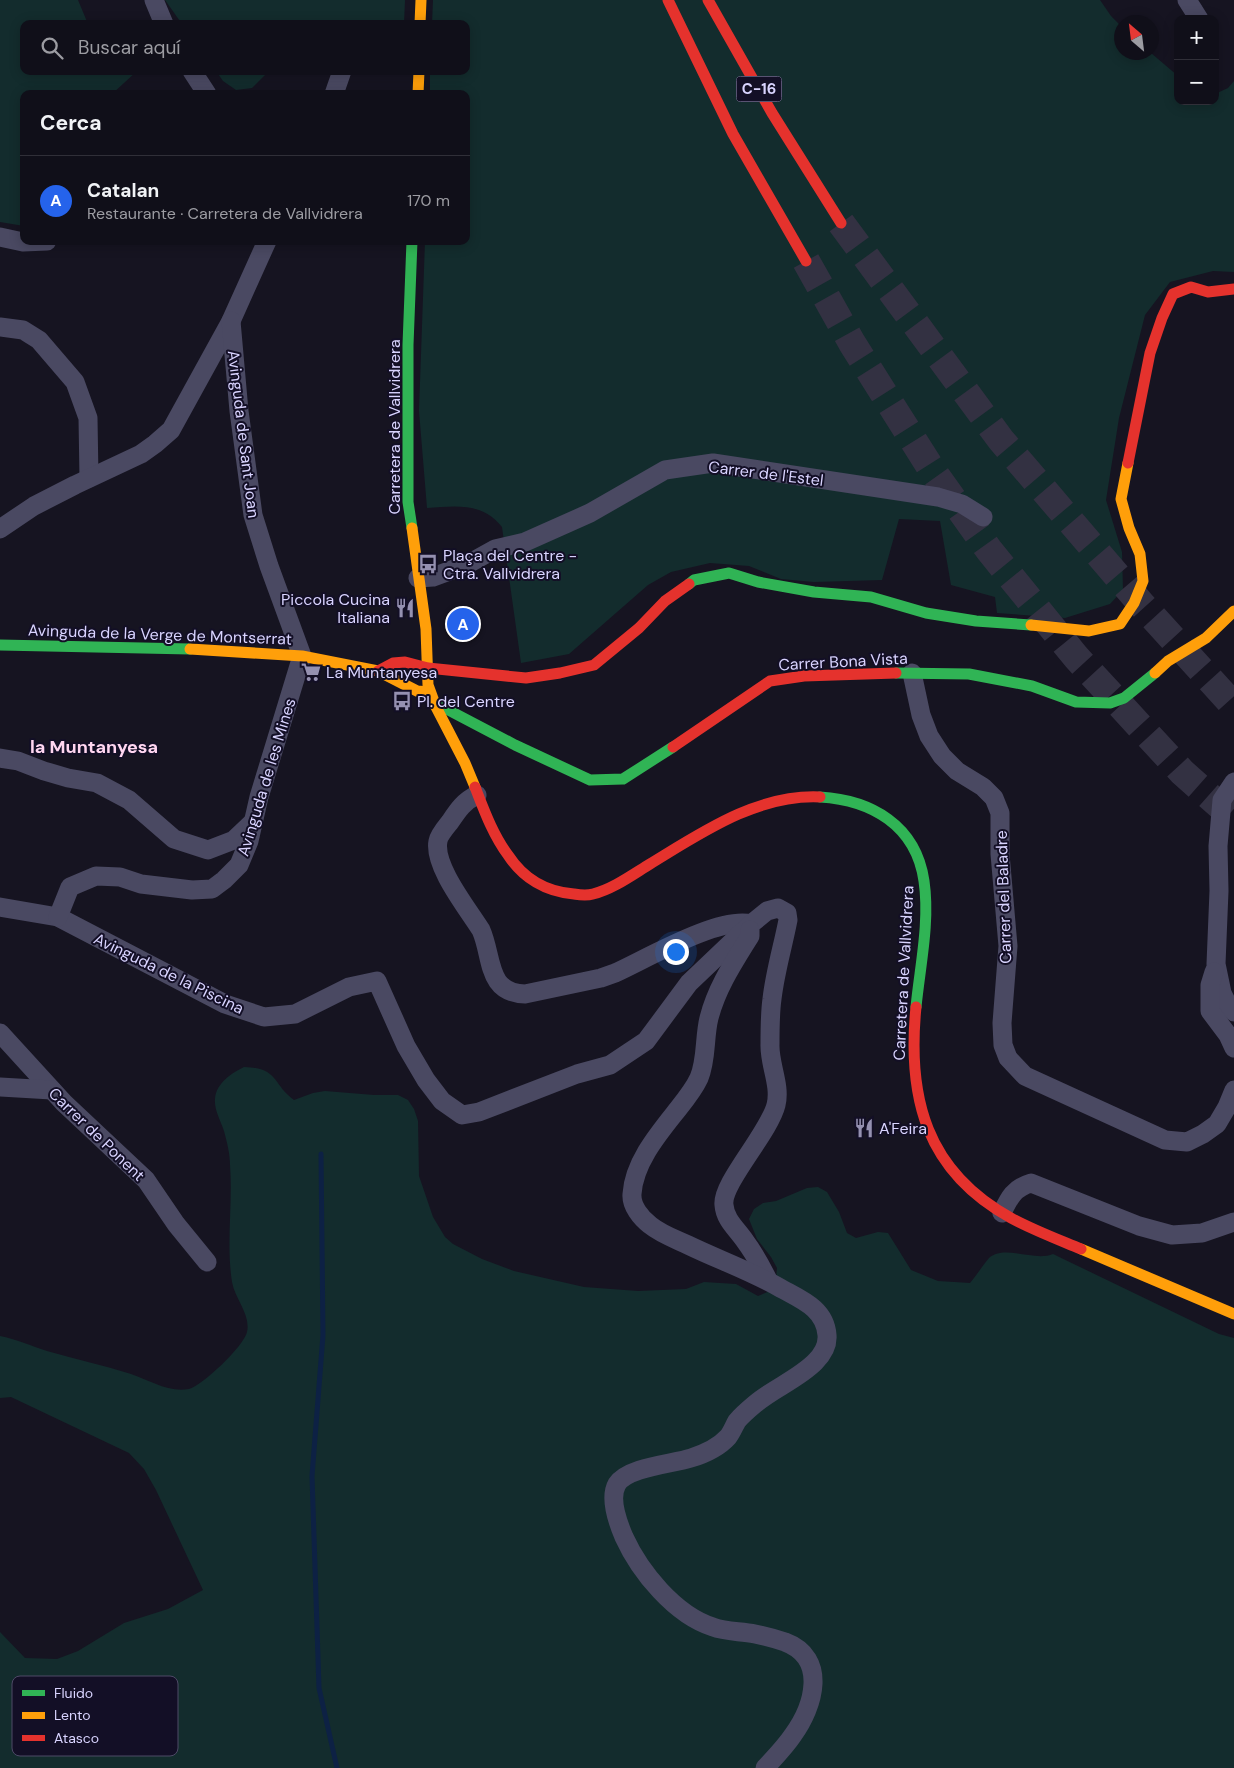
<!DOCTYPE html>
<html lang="es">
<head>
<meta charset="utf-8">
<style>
	body { margin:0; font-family:"DM Sans",sans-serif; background:#1e1d26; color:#f1f3f6 }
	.controls { position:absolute; right:15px; top:15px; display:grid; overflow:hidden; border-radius:10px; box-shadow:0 2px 12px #0003 }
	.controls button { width:45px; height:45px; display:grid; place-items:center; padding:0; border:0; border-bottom:1px solid #302f38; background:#100f19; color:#f1f3f6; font:25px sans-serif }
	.compass { position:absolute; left:1114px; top:15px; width:45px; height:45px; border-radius:50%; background:#100f19; box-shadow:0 2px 12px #0003; rotate:332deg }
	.you { position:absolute; left:675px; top:951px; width:18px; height:18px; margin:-12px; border:4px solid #fff; border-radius:50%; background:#1a73e8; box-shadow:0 0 0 8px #1a73e833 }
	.badge { display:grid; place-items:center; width:32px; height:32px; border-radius:50%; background:#2563eb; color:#fff; font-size:16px; font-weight:700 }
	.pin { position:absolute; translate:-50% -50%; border:2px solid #fff; box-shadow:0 1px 5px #0006 }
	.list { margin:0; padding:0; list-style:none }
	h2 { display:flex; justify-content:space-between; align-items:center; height:65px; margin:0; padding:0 20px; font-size:21px }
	h2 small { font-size:16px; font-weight:400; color:#9c9ca2 }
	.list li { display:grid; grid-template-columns:32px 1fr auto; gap:15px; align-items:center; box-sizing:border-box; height:90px; padding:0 20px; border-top:1px solid #302f38 }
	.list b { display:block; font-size:19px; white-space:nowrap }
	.list p { margin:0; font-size:16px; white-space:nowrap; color:#9c9ca2 }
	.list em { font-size:16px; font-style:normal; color:#9c9ca2 }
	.icon { flex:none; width:28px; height:28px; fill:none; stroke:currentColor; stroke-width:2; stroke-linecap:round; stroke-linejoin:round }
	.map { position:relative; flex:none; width:1234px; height:1768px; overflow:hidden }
	.search { position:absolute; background:#100f19; box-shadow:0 2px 12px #0003; left:20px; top:20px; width:450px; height:55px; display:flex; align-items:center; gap:12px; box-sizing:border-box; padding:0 18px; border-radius:10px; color:#9c9ca2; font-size:19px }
	.panel { position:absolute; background:#100f19; box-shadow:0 2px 12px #0003; left:20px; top:90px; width:450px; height:155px; border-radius:10px }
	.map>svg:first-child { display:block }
	.green { fill:#132c2d }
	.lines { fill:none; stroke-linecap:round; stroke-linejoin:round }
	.stream { stroke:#0d2144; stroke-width:5 }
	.highway-tunnel { stroke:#333142; stroke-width:28; stroke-dasharray:28 14; stroke-linecap:butt }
	.street { stroke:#4a4962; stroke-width:19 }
	.fast { stroke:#30b455; stroke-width:11 }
	.slow { stroke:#ff9f0a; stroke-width:11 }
	.jam { stroke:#e5322d; stroke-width:11 }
	.labels { text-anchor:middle; stroke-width:4; stroke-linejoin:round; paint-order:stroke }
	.shield { fill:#130f26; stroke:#9e99be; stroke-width:1 }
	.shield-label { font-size:15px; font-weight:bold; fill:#d9d4ff }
	.street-label { font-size:16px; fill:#d9d4ff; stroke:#130f26 }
	.poi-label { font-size:16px; fill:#d9d4ff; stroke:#130f26; text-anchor:start }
	.neighbourhood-label { font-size:18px; font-weight:bold; fill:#ffd6f0; stroke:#130f26 }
	.key { fill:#130f26; stroke:#4e4a67; stroke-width:1 }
	.key-label { font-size:14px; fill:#d9d4ff }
</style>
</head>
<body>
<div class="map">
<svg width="1234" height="1768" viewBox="0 0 1234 1768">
	<rect width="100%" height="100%" fill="#161421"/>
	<g class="green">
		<polygon points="0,0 78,0 88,24 24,24 24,71 137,71 112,94 24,94 24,226 0,222"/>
		<polygon points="165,0 405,0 404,24 182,24"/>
		<path d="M433,0H1100L1111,16L1121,26L1122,52L1151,53L1178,76V101H1215V94L1228,88L1234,81V272L1213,271L1170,282L1145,315L1119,418L1106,500L1122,552L1123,590L1110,604L1065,618L997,613L995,597L951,585L940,521L899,519L882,580L814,582L781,579L749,566L710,563L671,572L648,585L569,654L521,663L502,527C482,502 456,506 427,508L419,411L425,241H466V94H430V71H466V24H432Z"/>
		<polygon points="216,71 269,71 252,88 236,90 223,81"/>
		<path d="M244,1067C279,1068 272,1084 294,1100L313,1093L325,1091L374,1095H398L408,1100L414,1109L418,1121L419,1176L433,1217L445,1237L453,1244L482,1259L514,1271L584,1287L638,1291L686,1289L704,1282L736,1284L758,1296L775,1289L777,1268L771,1257L757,1239L749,1219L754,1209L763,1203L776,1201L807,1188L818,1187L827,1192L839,1212L847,1233L856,1238L878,1232L888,1233L911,1270L938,1281L970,1283C977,1275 982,1266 989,1258C1004,1244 1034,1262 1053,1254L1219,1334L1234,1338V1768H0V1632L25,1658L57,1659L78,1651L124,1623L168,1609L203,1590L156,1490L144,1469L129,1453L11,1397L0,1398V1336C16,1339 31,1346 47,1351C75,1359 103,1365 131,1374C149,1380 169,1393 189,1389C202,1386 244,1346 247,1332C251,1315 235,1299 232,1282C226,1243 233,1204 230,1165C230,1154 227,1142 224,1131C221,1121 214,1110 215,1099C216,1083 232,1073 244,1067Z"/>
	</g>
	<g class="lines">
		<polyline class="stream" points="321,1154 323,1335 312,1476 319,1688 337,1768"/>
		<g class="highway-tunnel">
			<polyline points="841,223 1001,440 1143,606 1234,706"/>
			<polyline points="806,261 852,343 932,470 989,550 1076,657 1182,772 1234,818"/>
		</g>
		<g class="street">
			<polyline points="154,0 164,24"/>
			<polyline points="1187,0 1199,19"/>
			<polyline points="192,71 207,94"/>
			<polyline points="334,94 342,71"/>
			<polyline points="0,237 23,242 47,241"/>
			<polyline points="0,327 23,330 39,340 75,382 88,418 89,478"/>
			<polyline points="0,529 34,506 75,485 141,454 155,444 171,430 231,321 267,241"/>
			<polyline points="418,578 433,577 468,564 495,549 525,542 590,513 665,470 713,463 938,497 962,504 983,517"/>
			<polyline points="912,673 921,715 929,736 942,756 957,771 983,787 994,798 1000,813 1000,854 1008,946 1002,1023 1003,1045 1008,1058 1025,1076 1165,1140 1187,1142 1203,1134 1217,1124 1227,1107 1234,1090"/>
			<polyline points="0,758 18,761 44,771 68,778 97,783 129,800 174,839 208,850 234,840 253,822"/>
			<polyline points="1234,782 1222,800 1218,846 1219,891 1216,964 1222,993 1229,1007 1234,1012"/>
			<path d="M477,795C464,801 458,810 450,822C446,827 439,835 438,841C433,866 468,909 481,930C493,957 486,993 525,994L601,978L615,973C646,959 719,916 751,924"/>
			<path d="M0,907L58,917L225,1004L264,1017L295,1014L349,987L377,981L406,1046L426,1080L442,1101L462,1115L479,1112L577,1074L610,1065L646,1041L689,983L751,924L767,911L778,908L787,913L788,920C783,946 775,972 772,999C770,1013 770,1029 770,1044C769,1064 781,1085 776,1105C769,1133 721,1184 724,1205C725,1220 737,1229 745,1241C754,1253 761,1266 768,1280"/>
			<polyline points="58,917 70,887 96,876 120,877 141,884 192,890 212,889 224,880 239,865 249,841 259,797 302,656 269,566 253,515 239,411 231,321"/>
			<path d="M750,930V936C734,962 717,987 709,1018C704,1038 707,1059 699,1078C694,1089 686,1099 678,1109C659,1133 634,1162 632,1194C631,1206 641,1218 650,1225C661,1234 675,1239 688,1245C719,1260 753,1272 782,1289C802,1300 825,1309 827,1335C828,1346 823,1354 815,1362C798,1379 774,1388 755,1404C749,1409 742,1415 737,1421C734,1426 732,1432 728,1437C718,1448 704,1454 691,1458C672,1464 628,1467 617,1484C609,1498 618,1523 624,1537C640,1572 675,1615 713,1627C726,1632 741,1631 755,1634C765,1636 776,1639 785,1642C828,1658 814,1706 793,1735C785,1747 775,1757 765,1768"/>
			<polyline points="1214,972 1210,985 1210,1011 1228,1035 1234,1048"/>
			<polyline points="0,1033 64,1103 146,1180 176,1224 207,1262"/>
			<polyline points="0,1087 52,1090"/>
			<path d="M1002,1213C1009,1198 1014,1188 1031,1183L1139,1226L1172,1235L1202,1233L1234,1222"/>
		</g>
		<g class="fast">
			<polyline points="412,528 408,502 408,345 412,241"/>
			<polyline points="689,584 694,580 729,573 758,582 814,592 871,597 926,613 976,621 1031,625"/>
			<polyline points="0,645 190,649"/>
			<polyline points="896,673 969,674 1032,686 1076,702 1110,703 1124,698 1155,673"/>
			<polyline points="435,703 515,745 590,780 623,779 673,747"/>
			<path d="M820,797C871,800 916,825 924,881C930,922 920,966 916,1007"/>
		</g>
		<g class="slow">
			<polyline points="420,24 421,0"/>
			<polyline points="418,94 419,71"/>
			<polyline points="412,528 426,629 428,685 436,707 465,763 475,787"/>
			<polyline points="1031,625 1089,631 1120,624 1134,603 1143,581 1140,554 1129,528 1121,499 1128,463"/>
			<polyline points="190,649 302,656 378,671 417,691 430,692"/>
			<polyline points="1155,673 1168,661 1206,638 1234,611"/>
			<polyline points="1081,1249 1234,1314"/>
		</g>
		<g class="jam">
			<polyline points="668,0 733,134 806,261"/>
			<polyline points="708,0 772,113 841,223"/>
			<polyline points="1128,463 1150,353 1162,318 1173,294 1191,287 1208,292 1234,289"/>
			<polyline points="378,671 393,663 405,662 428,668 526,678 560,673 594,665 639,628 665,601 689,584"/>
			<polyline points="673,747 770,681 804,676 896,673"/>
			<path d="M475,787C484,810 493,835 508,855C523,878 546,892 574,894C580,895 586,896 593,894C613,889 632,875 650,864C701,833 757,794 820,797"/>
			<path d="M916,1007C907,1098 926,1171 1011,1218C1033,1230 1057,1239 1081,1249"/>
		</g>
	</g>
	<defs>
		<symbol id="bus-bare" viewBox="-9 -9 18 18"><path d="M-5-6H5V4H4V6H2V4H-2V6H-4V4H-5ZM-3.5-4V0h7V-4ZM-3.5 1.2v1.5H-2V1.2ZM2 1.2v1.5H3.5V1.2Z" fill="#9591b1" stroke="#130f26" stroke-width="2.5" paint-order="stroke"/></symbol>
		<symbol id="restaurant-bare" viewBox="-9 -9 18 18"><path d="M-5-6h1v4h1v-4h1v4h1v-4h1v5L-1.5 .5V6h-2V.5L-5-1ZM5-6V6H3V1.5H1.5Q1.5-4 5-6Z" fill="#9591b1" stroke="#130f26" stroke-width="2.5" paint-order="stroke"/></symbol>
		<symbol id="supermarket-bare" viewBox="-9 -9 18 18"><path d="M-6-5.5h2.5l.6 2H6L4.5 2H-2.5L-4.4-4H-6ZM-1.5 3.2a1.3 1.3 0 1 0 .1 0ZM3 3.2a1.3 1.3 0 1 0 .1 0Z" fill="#9591b1" stroke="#130f26" stroke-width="2.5" paint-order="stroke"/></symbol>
	</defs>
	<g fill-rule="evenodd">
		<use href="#bus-bare" x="414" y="550" width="28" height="28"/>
		<use href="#restaurant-bare" x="391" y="594" width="28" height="28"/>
		<use href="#supermarket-bare" x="297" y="658" width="28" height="28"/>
		<use href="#bus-bare" x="388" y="687" width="28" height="28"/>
		<use href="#restaurant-bare" x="850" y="1114" width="28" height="28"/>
	</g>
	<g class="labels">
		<rect class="shield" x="736.5" y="76.5" width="45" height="25" rx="4"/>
		<g class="shield-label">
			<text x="759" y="94">C-16</text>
		</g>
		<g class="street-label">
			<text transform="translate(394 427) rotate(-90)" y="6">Carretera de Vallvidrera</text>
			<text transform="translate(244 434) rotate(83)" y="6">Avinguda de Sant Joan</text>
			<text transform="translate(766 473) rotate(7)" y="6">Carrer de l'Estel</text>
			<text transform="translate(160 634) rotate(2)" y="6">Avinguda de la Verge de Montserrat</text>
			<text transform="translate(843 661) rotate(-3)" y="6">Carrer Bona Vista</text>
			<text transform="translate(266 777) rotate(-73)" y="6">Avinguda de les Mines</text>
			<text transform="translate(1003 897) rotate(-92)" y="6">Carrer del Baladre</text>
			<text transform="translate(169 973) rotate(26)" y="6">Avinguda de la Piscina</text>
			<text transform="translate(903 973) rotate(-87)" y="6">Carretera de Vallvidrera</text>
			<text transform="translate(97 1134) rotate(44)" y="6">Carrer de Ponent</text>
		</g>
		<g class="poi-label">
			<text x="443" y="561">Plaça del Centre -<tspan x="443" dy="18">Ctra. Vallvidrera</tspan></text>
			<text x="390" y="605" text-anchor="end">Piccola Cucina<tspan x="390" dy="18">Italiana</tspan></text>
			<text x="326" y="678">La Muntanyesa</text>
			<text x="417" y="707">Pl. del Centre</text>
			<text x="879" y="1134">A'Feira</text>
		</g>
		<g class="neighbourhood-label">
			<text x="94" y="753">la Muntanyesa</text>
		</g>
	</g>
	<rect x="12" y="1676" width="166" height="80" rx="8" class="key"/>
	<rect x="22" y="1690" width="23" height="6" fill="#30b455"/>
	<rect x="22" y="1712" width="23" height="7" fill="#ff9f0a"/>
	<rect x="22" y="1735" width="23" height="6" fill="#e5322d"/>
	<g class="key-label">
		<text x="54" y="1698">Fluido</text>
		<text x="54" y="1720">Lento</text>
		<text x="54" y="1743">Atasco</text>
	</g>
</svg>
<div class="controls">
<button>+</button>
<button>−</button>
</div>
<svg class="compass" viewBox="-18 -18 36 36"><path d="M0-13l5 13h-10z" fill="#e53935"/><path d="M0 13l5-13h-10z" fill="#9c9ca2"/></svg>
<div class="you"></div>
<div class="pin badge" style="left:463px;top:624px">A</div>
<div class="search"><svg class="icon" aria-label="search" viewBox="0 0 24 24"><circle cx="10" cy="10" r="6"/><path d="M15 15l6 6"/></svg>Buscar aquí</div>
<section class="panel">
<h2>Cerca<small></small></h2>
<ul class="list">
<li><span class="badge">A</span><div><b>Catalan</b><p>Restaurante · Carretera de Vallvidrera</p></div><em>170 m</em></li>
</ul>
</section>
</div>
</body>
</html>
